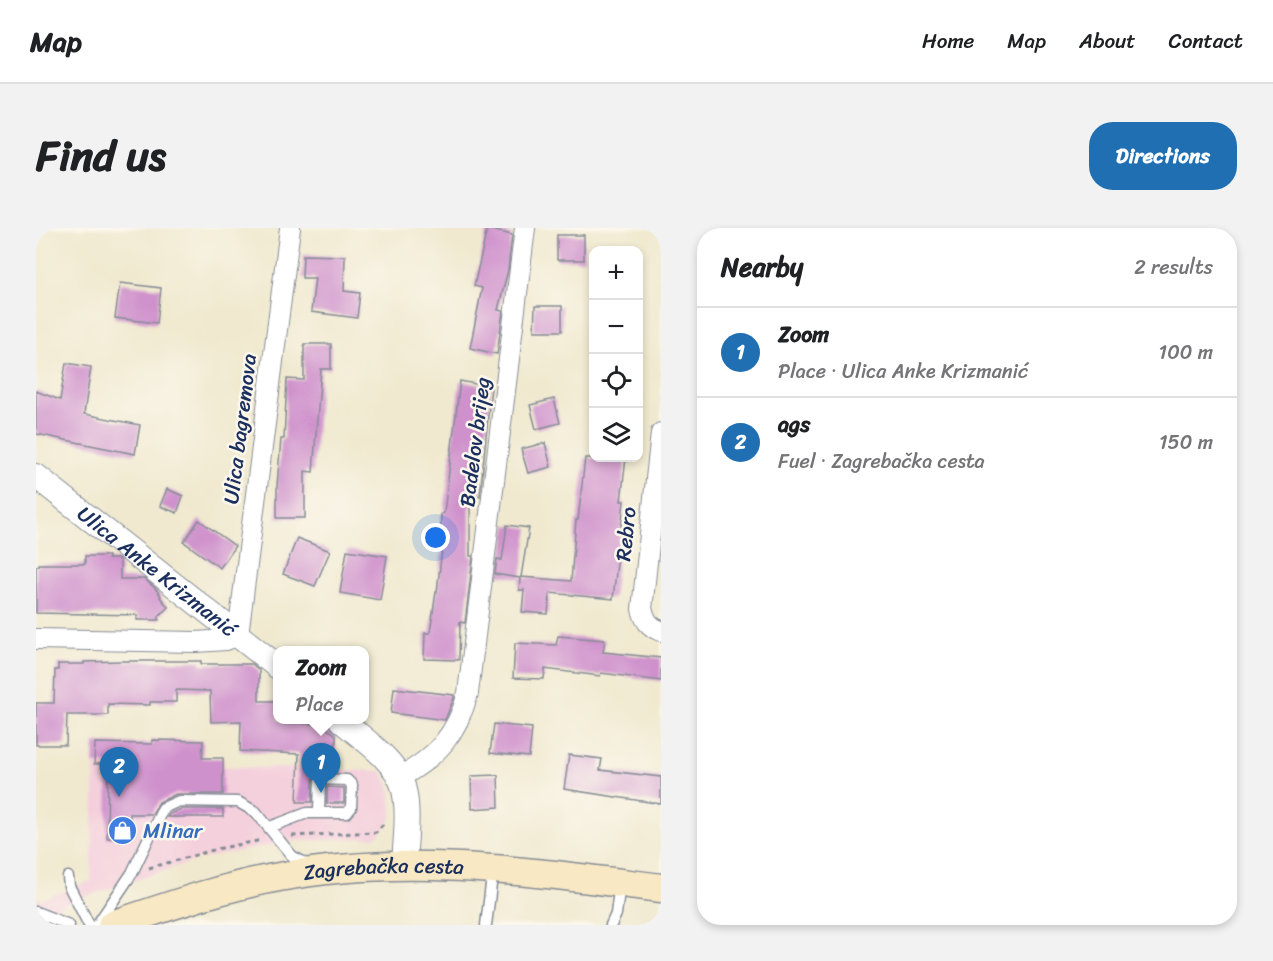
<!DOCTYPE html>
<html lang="en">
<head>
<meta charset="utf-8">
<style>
	body { margin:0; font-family:Sriracha,sans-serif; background:#f2f2f2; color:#202124 }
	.controls { position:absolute; right:18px; top:18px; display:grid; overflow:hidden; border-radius:12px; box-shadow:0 3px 9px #0003 }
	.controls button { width:54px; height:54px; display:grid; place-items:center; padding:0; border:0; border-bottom:2px solid #e0e0e0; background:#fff; color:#202124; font:30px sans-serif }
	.you { position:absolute; left:400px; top:310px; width:21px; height:21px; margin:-15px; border:4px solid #fff; border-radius:50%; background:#1a73e8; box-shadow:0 0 0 9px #1a73e833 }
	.badge { display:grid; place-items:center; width:39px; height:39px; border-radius:50%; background:#1f6fb2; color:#fff; font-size:20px; font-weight:700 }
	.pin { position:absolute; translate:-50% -50px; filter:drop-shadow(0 2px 3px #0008) }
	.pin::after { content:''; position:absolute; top:32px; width:21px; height:18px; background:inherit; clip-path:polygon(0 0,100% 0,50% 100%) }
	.popup { position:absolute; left:237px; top:418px; width:96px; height:78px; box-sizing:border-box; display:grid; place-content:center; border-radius:12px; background:#fff; filter:drop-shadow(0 2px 4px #0005); font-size:20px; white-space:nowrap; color:#757577 }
	.popup b { font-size:22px; color:#202124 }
	.popup::after { content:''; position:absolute; left:50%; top:100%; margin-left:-12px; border:12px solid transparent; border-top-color:#fff }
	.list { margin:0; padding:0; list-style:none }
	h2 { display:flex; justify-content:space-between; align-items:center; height:78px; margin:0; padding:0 24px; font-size:26px }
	h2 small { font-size:20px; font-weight:400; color:#757577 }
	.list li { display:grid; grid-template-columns:39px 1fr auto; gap:18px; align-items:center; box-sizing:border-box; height:90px; padding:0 24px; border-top:2px solid #e0e0e0 }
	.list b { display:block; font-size:22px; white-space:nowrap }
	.list p { margin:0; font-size:20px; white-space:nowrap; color:#757577 }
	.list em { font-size:20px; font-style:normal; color:#757577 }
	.icon { flex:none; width:33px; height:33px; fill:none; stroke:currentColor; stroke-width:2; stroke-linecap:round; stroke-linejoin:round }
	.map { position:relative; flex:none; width:625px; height:697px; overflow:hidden; border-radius:24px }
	header { display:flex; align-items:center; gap:36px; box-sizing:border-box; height:84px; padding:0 30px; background:#fff; border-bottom:2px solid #e0e0e0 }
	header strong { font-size:28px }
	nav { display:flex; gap:33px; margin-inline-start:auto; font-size:21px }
	.intro { display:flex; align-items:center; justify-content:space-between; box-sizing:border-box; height:144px; padding:0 36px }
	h1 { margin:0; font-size:42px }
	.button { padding:15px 27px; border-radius:24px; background:#1f6fb2; color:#fff; font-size:21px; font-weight:700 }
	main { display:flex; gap:36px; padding:0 36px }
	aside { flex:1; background:#fff; border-radius:24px; box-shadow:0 3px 9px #0003 }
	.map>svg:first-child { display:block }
	.built { fill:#f4cfdc }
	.building { fill:#cf91cc }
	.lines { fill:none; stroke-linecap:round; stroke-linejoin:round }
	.service-casing { stroke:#868c96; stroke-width:13 }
	.minor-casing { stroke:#868c96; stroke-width:22 }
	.tertiary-casing { stroke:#868c96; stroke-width:26 }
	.secondary-casing { stroke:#868c96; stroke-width:31 }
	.path { stroke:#868c96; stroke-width:3; stroke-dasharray:4.5 4.5; stroke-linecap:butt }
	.service { stroke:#fff; stroke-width:10 }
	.minor { stroke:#fff; stroke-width:20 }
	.tertiary { stroke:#fff; stroke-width:24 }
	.secondary { stroke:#f8e8c3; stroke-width:28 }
	.labels { text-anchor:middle; stroke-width:5; stroke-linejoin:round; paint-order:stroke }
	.street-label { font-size:21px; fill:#1b2f5e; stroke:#fbf7ec }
	.shop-label { font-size:21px; fill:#366cbe; stroke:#fbf7ec; text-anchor:start }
</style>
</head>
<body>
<header>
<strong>Map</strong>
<nav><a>Home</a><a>Map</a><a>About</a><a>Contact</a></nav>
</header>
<div class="intro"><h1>Find us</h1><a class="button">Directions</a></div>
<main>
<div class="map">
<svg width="625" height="697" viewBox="0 0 625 697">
	<rect width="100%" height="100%" fill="#fbf7ec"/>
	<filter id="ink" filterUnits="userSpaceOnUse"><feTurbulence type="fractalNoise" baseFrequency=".0167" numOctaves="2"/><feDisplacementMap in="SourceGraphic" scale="12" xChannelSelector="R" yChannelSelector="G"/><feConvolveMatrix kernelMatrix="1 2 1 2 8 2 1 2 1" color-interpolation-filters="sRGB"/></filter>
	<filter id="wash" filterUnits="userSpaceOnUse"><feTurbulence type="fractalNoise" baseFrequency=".008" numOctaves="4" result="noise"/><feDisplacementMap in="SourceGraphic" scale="24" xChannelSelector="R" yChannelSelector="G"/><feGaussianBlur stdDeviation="1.35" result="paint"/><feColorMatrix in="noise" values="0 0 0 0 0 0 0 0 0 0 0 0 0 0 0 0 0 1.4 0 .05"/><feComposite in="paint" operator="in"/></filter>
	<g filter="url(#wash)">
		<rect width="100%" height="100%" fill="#f0e9cf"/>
		<polygon class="built" points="59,535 346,543 355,562 356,588 351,598 343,607 338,610 255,613 160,632 28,676 0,693 0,669 5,672 55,653"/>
		<g id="blocks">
			<g class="building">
				<polygon points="451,1 476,7 472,42 462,82 467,83 461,126 434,120 446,60 438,58"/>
				<rect x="521" y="7" width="27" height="25"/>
				<polygon points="267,27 309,28 308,63 324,65 321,90 275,84 279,50 266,50"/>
				<polygon points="84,55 125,60 121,95 79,90"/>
				<polygon points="499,78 526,78 526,103 498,103"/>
				<polygon points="268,116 295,116 295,141 285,141 277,244 269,243 269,290 241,290 241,258 245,211 248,211 251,151 268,152"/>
				<polygon points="30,135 55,139 48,186 104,197 99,226 0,206 0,163 24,172"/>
				<polygon points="424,153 455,159 444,268 434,266 434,328 437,328 429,395 424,394 423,432 388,431 389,405 394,405 400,364 401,364 408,304 405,304 405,286 408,285"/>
				<polygon points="518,171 524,195 500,201 494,177"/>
				<polygon points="509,215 515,239 492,245 485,221"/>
				<polygon points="549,230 590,230 585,273 588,273 577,371 514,365 512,386 486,384 488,362 483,362 484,350 459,346 461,331 466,332 471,297 493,300 485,349 535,353 540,292 542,292"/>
				<polygon points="131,261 147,268 141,285 124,278"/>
				<polygon points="163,292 199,318 184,340 148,314"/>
				<polygon points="261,310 294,323 279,358 247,346"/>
				<polygon points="311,322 351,328 344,372 304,365"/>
				<polygon points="49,328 72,328 72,331 82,331 84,333 84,351 108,351 119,360 125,368 124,369 132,379 123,388 123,392 101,392 101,387 0,385 0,338 3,338 3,336 49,336"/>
				<polygon points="522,408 569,412 567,424 625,430 625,453 565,445 564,448 509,441 508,451 477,450 479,415 520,417"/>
				<polygon points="87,433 165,433 165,436 216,436 223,442 223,473 242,473 242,492 257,492 257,495 284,496 300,507 300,544 280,545 277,551 276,574 261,574 263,526 204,523 205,493 175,494 174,463 140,462 140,474 114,474 114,477 72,476 72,487 31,487 30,517 0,517 0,475 18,475 19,442 22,442 22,436 48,436 48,434"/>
				<polygon points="358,460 418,467 418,470 409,492 355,485"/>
				<polygon points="458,496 496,500 493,529 454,525"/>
				<polygon points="116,512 167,513 166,530 187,530 187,566 140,566 123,574 116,586 94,586 94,610 71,610 72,536 58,536 59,515 116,516"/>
				<polygon points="533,527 566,531 564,542 625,549 625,576 528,561"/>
				<polygon points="462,547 463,579 436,581 435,548"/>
				<polygon points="291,559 308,560 308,575 291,575"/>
				<polygon points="145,581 187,581 187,589 131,589 133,586"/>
			</g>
		</g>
	</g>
	<g filter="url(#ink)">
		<use href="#blocks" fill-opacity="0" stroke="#868c96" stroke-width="1.5"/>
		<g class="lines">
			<defs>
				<g id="service">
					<polyline points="234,599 271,585 311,585 315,580 316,557 311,552 284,551 283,584"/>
					<polyline points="32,649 33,658 53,697"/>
					<polyline points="0,684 33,697"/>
					<polyline points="61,697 96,645 127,580 143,573 202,574 220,584 256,628 274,638"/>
					<polyline points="450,697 457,641"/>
					<polyline points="575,697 580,686 584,655"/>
				</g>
				<g id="minor">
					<path d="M625,205L606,381C609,392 613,399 625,403"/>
					<polyline points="0,411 160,414 190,412 202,407 254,0"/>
					<path d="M364,549C401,529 421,506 432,465L489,0"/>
				</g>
				<g id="tertiary">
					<path id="s1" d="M0,248L242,439"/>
					<path d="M305,492C324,509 360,532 367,558C374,582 369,612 368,637"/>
				</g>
				<g id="secondary">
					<path id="s2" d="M76,697C131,679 186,659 243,649C372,625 497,644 625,660"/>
				</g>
			</defs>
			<use href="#service" class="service-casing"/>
			<use href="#minor" class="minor-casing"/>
			<use href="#tertiary" class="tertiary-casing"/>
			<use href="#secondary" class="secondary-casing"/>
			<g class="path">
				<polyline points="256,608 340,604 350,593"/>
				<polyline points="113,640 181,621 226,612"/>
			</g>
			<use href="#service" class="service"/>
			<use href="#minor" class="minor"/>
			<use href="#tertiary" class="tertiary"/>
			<use href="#secondary" class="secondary"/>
		</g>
	</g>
	<defs>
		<symbol id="shop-disc" viewBox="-11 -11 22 22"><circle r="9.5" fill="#3f7fe0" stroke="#fbf7ec"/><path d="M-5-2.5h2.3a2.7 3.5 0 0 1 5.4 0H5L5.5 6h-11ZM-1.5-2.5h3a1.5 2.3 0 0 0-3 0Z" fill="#fff"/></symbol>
	</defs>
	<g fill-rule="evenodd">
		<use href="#shop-disc" x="70" y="586" width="33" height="33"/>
	</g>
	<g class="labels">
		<g class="street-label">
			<text transform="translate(204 201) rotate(-83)" y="7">Ulica bagremova</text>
			<text transform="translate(439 214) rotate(-83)" y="7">Badelov brijeg</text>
			<text transform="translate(590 306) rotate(-84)" y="7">Rebro</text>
			<text dy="7" stroke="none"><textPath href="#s1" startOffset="154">Ulica Anke Krizmanić</textPath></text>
			<text dy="7" stroke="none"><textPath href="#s2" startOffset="279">Zagrebačka cesta</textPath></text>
		</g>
		<g class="shop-label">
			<text x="107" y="610">Mlinar</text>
		</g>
	</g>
</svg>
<div class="controls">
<button>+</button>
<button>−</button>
<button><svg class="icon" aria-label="locate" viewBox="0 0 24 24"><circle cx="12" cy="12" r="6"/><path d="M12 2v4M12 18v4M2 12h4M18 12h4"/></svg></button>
<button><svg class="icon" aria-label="layers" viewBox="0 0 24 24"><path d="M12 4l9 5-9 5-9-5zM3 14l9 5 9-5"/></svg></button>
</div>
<div class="you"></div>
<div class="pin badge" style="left:285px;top:565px">1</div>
<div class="popup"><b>Zoom</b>Place</div>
<div class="pin badge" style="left:83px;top:569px">2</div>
</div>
<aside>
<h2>Nearby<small>2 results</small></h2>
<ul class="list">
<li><span class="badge">1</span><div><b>Zoom</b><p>Place · Ulica Anke Krizmanić</p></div><em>100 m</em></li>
<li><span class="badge">2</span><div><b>ags</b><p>Fuel · Zagrebačka cesta</p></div><em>150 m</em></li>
</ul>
</aside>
</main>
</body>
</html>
